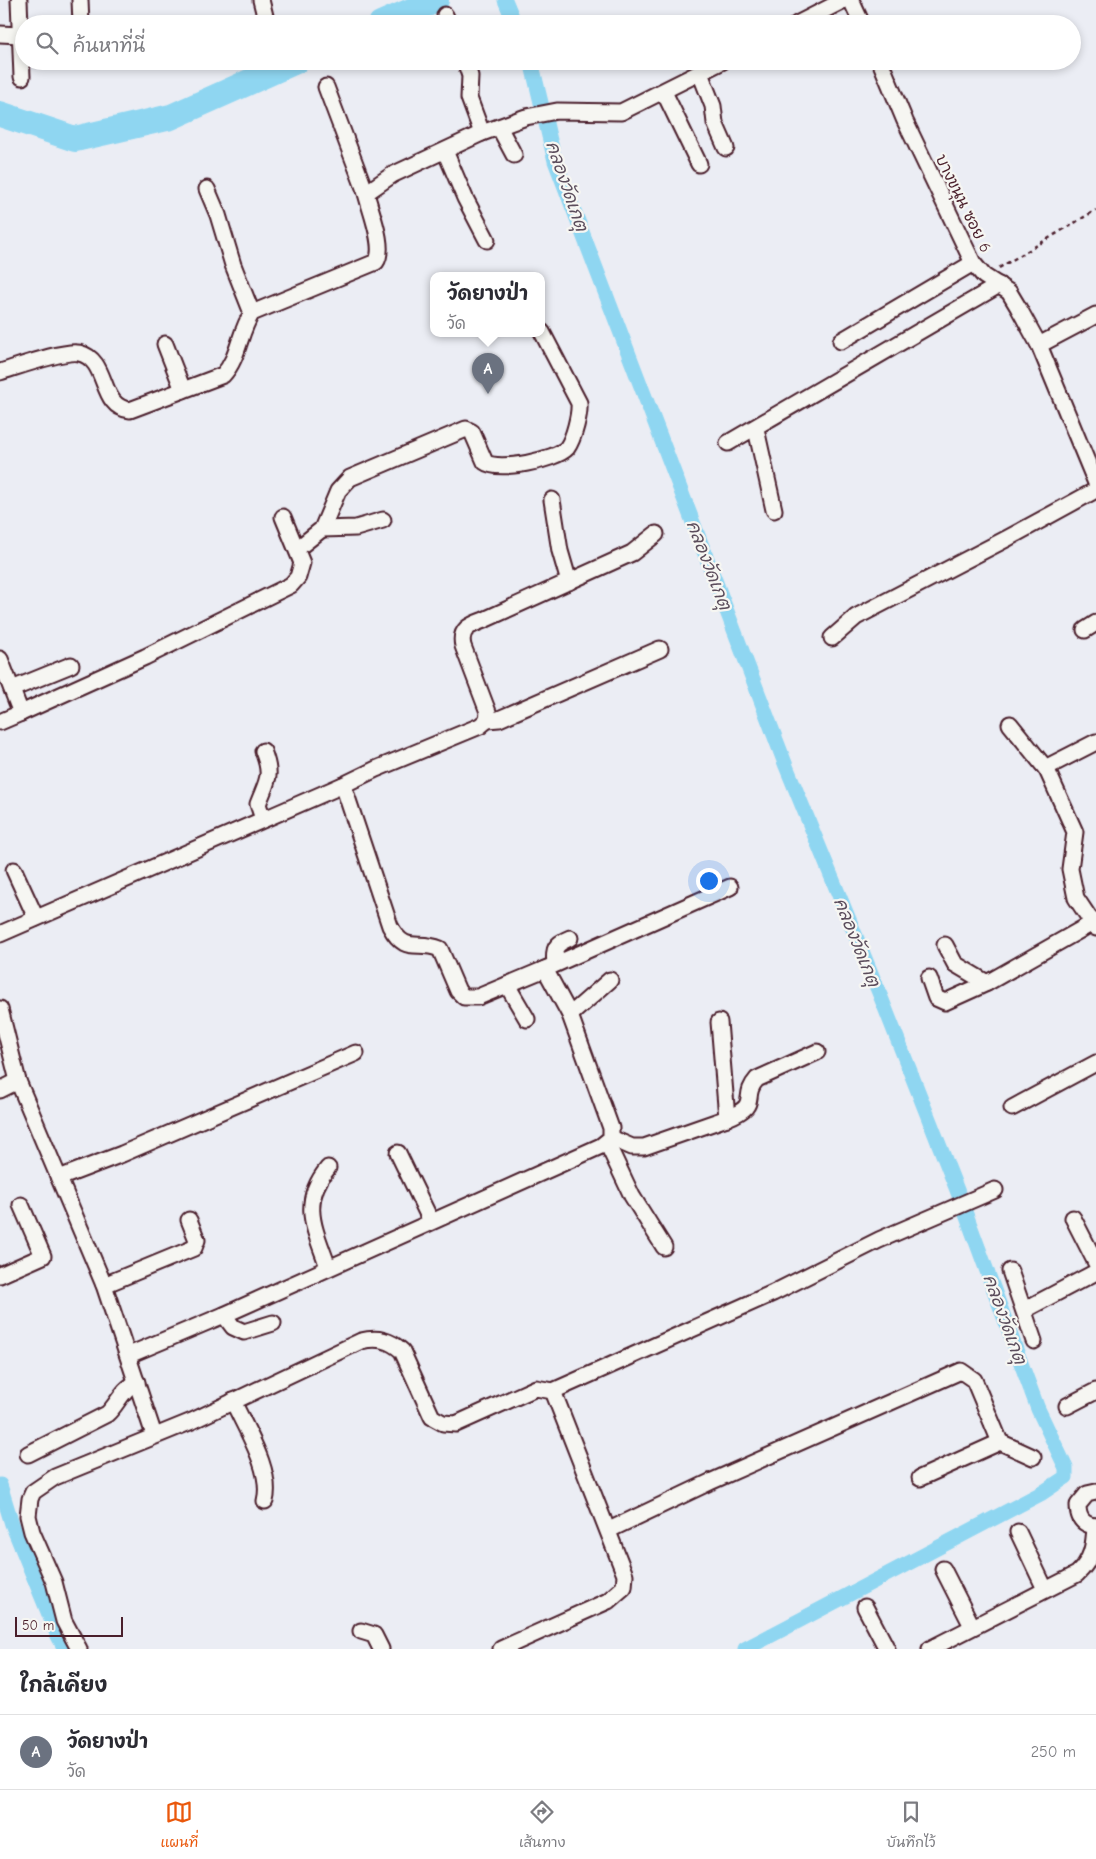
<!DOCTYPE html>
<html lang="th">
<head>
<meta charset="utf-8">
<style>
	body { margin:0; font-family:"Comic Neue","Playpen Sans Thai",sans-serif; background:#f7f7f7; color:#2b2b33 }
	.scale { position:absolute; left:15px; bottom:12px; width:108px; box-sizing:border-box; padding-left:5px; border:2px solid #4a1f2b; border-top:0; font-size:14px; line-height:18px; white-space:nowrap; color:#4a1f2b; -webkit-text-stroke:4px #f6f6f2; paint-order:stroke }
	.you { position:absolute; left:708px; top:880px; width:18px; height:18px; margin:-12px; border:4px solid #fff; border-radius:50%; background:#1a73e8; box-shadow:0 0 0 8px #1a73e833 }
	.badge { display:grid; place-items:center; width:32px; height:32px; border-radius:50%; background:#ea580c; color:#fff; font-size:16px; font-weight:700 }
	.pin { position:absolute; translate:-50% -41px; filter:drop-shadow(0 1px 2px #0008) }
	.pin::after { content:''; position:absolute; top:26px; width:18px; height:15px; background:inherit; clip-path:polygon(0 0,100% 0,50% 100%) }
	.popup { position:absolute; left:430px; top:272px; width:115px; height:65px; box-sizing:border-box; display:grid; place-content:center; border-radius:10px; background:#fff; filter:drop-shadow(0 1px 4px #0005); font-size:16px; white-space:nowrap; color:#7c7c81 }
	.popup b { font-size:19px; color:#2b2b33 }
	.popup::after { content:''; position:absolute; left:50%; top:100%; margin-left:-10px; border:10px solid transparent; border-top-color:#fff }
	.list { margin:0; padding:0; list-style:none }
	h2 { display:flex; justify-content:space-between; align-items:center; height:65px; margin:0; padding:0 20px; font-size:21px }
	h2 small { font-size:16px; font-weight:400; color:#7c7c81 }
	.list li { display:grid; grid-template-columns:32px 1fr auto; gap:15px; align-items:center; box-sizing:border-box; height:75px; padding:0 20px; border-top:1px solid #e1e1e2 }
	.list b { display:block; font-size:19px; white-space:nowrap }
	.list p { margin:0; font-size:16px; white-space:nowrap; color:#7c7c81 }
	.list em { font-size:16px; font-style:normal; color:#7c7c81 }
	.icon { flex:none; width:28px; height:28px; fill:none; stroke:currentColor; stroke-width:2; stroke-linecap:round; stroke-linejoin:round }
	.map { position:relative; flex:none; width:1096px; height:1649px; overflow:hidden }
	.search { position:absolute; background:#fff; box-shadow:0 2px 8px #0003; left:15px; right:15px; top:15px; height:55px; display:flex; align-items:center; gap:12px; box-sizing:border-box; padding:0 18px; border-radius:28px; color:#7c7c81; font-size:19px }
	.sheet { height:140px; background:#fff }
	nav { display:flex; justify-content:space-around; align-items:center; box-sizing:border-box; height:70px; border-top:1px solid #e1e1e2; background:#fff; font-size:14px; color:#7c7c81 }
	nav a { display:grid; justify-items:center; gap:2px }
	nav .on { color:#ea580c }
	.map>svg:first-child { display:block }
	.lines { fill:none; stroke-linecap:round; stroke-linejoin:round }
	.canal { stroke:#8fd6f1; stroke-width:15 }
	.river { stroke:#8fd6f1; stroke-width:26 }
	.minor-casing { stroke:#4a1f2b; stroke-width:19 }
	.path { stroke:#4a1f2b; stroke-width:2.5; stroke-dasharray:4 4; stroke-linecap:butt }
	.minor { stroke:#f6f6f2; stroke-width:15 }
	.labels { text-anchor:middle; stroke-width:4.5; stroke-linejoin:round; paint-order:stroke }
	.street-label { font-size:16px; fill:#4a1f2b; stroke:#f6f6f2 }
	.water-label { font-size:18px; font-style:italic; fill:#5b4d5c; stroke:#f6f6f2 }
</style>
</head>
<body>
<div class="map">
<svg width="1096" height="1649" viewBox="0 0 1096 1649">
	<rect width="100%" height="100%" fill="#ebedf4"/>
	<filter id="ink" filterUnits="userSpaceOnUse"><feTurbulence type="fractalNoise" baseFrequency=".02" numOctaves="2"/><feDisplacementMap in="SourceGraphic" scale="10" xChannelSelector="R" yChannelSelector="G"/><feConvolveMatrix kernelMatrix="1 2 1 2 8 2 1 2 1" color-interpolation-filters="sRGB"/></filter>
	<g filter="url(#ink)">
		<g class="lines">
			<g class="canal">
				<polyline points="505,0 515,24"/>
				<polyline points="531,61 555,161 786,766 880,995 957,1190 1038,1409 1066,1468 1066,1477 1042,1493 745,1649"/>
				<polyline points="0,1485 12,1524 57,1634 65,1649"/>
			</g>
			<g class="river">
				<polyline points="381,24 436,0"/>
				<polyline points="0,114 75,139 171,117 296,61"/>
			</g>
			<defs>
				<g id="minor">
					<polyline points="19,0 22,77"/>
					<polyline points="80,0 81,24"/>
					<polyline points="261,0 265,16"/>
					<polyline points="851,0 862,24"/>
					<polyline points="445,15 449,24"/>
					<polyline points="797,24 844,0"/>
					<polyline points="0,34 20,35"/>
					<polyline points="465,61 470,76 469,98 482,133"/>
					<polyline points="880,61 905,121 973,263 984,276 1009,292 1018,307 1039,345 1096,483"/>
					<polyline points="700,73 713,106 715,123 726,148"/>
					<polyline points="326,87 366,193"/>
					<polyline points="664,92 699,164"/>
					<polyline points="499,127 514,155"/>
					<polyline points="445,151 465,198 487,240"/>
					<polyline points="207,189 218,215 233,265 252,313"/>
					<polyline points="841,341 973,263"/>
					<polyline points="165,344 183,390"/>
					<polyline points="1039,345 1096,315"/>
					<path d="M0,372C17,367 64,350 79,353C110,360 98,407 130,410L223,375C239,358 239,332 252,313L376,262C386,248 370,210 366,193L392,175L482,133L526,117L557,111L621,112L723,61"/>
					<polyline points="756,429 774,510"/>
					<polyline points="728,443 999,285"/>
					<polyline points="552,500 560,551 569,582"/>
					<polyline points="322,529 356,528 383,520"/>
					<path d="M297,549L322,529L338,491L350,478L466,429L472,432L485,462C498,472 556,460 567,448C574,438 580,414 579,403L542,332"/>
					<polyline points="1085,630 1096,623"/>
					<polyline points="832,638 856,617 1008,538 1096,490"/>
					<polyline points="0,659 21,713 0,722"/>
					<polyline points="12,689 71,665"/>
					<polyline points="21,713 145,657 291,585 298,577 302,563 283,517"/>
					<polyline points="487,720 499,719 660,649"/>
					<polyline points="1010,724 1047,770 1075,832 1070,869 1076,898 1096,928"/>
					<polyline points="1047,770 1051,765 1096,742"/>
					<path d="M263,819L258,804C267,780 273,777 263,751"/>
					<polyline points="14,870 36,918"/>
					<path d="M0,934L343,785L376,769L480,726L487,720L488,712L463,646C459,629 470,625 484,620L632,553L656,534"/>
					<polyline points="945,945 955,964 987,983 1096,921"/>
					<path d="M555,964C553,949 555,944 570,938"/>
					<polyline points="545,969 730,887"/>
					<polyline points="929,978 936,998 945,1002 987,983"/>
					<polyline points="507,985 527,1019"/>
					<polyline points="0,1009 18,1081 104,1285 154,1435"/>
					<polyline points="570,1015 610,980"/>
					<polyline points="0,1090 18,1081"/>
					<polyline points="1012,1108 1096,1063"/>
					<path d="M727,1118C762,1104 740,1098 757,1079L817,1052"/>
					<polyline points="611,1138 632,1147 644,1147 727,1118 719,1022"/>
					<polyline points="607,1143 632,1196 664,1247"/>
					<polyline points="398,1153 431,1221"/>
					<polyline points="59,1178 122,1154 356,1053"/>
					<polyline points="1073,1218 1096,1263"/>
					<path d="M328,1267C315,1229 299,1203 328,1168"/>
					<polyline points="1010,1271 1034,1341"/>
					<polyline points="0,1275 43,1256 21,1205"/>
					<polyline points="104,1285 194,1248 197,1240 189,1220"/>
					<polyline points="1024,1310 1096,1272"/>
					<polyline points="224,1315 233,1327 244,1332 273,1323"/>
					<path d="M129,1355L224,1315L601,1146L611,1138V1128L570,1015L545,969L478,997H464L458,991L440,949C417,939 406,956 390,926L343,785"/>
					<path d="M233,1401C245,1428 273,1471 265,1501"/>
					<polyline points="1067,1406 1096,1391"/>
					<path d="M28,1454L107,1414C118,1404 122,1389 137,1382"/>
					<polyline points="920,1478 1000,1442"/>
					<path d="M1096,1492L1087,1494L1078,1505C1078,1518 1083,1525 1096,1526"/>
					<polyline points="609,1530 710,1482 961,1371 974,1380 1000,1442 1033,1457"/>
					<polyline points="1018,1532 1045,1589"/>
					<polyline points="943,1569 972,1626"/>
					<polyline points="865,1607 887,1649"/>
					<polyline points="361,1631 374,1635 381,1649"/>
					<path d="M79,1649L64,1621L54,1582L32,1532L28,1516L30,1499L33,1492L55,1477L192,1421L361,1341C378,1337 390,1340 402,1351L432,1417L443,1423L456,1424L536,1388L553,1391L773,1293L879,1240L995,1190"/>
					<polyline points="501,1649 608,1601 624,1587 625,1575 553,1391"/>
					<path d="M930,1649L1077,1574C1092,1560 1094,1546 1095,1526"/>
				</g>
			</defs>
			<use href="#minor" class="minor-casing"/>
			<polyline class="path" points="999,268 1096,210"/>
			<use href="#minor" class="minor"/>
		</g>
	</g>
	<g class="labels">
		<g class="street-label">
			<text transform="translate(964 203) rotate(64)" y="6">บางขนุน ซอย 6</text>
		</g>
		<g class="water-label">
			<text transform="translate(567 186) rotate(71)" y="6">คลองวัดเกตุ</text>
			<text transform="translate(709 565) rotate(69)" y="6">คลองวัดเกตุ</text>
			<text transform="translate(857 942) rotate(68)" y="6">คลองวัดเกตุ</text>
			<text transform="translate(1005 1319) rotate(70)" y="6">คลองวัดเกตุ</text>
		</g>
	</g>
</svg>
<div class="scale">50 m</div>
<div class="you"></div>
<div class="pin badge" style="left:488px;top:394px;background:#6b7280">A</div>
<div class="popup"><b>วัดยางป่า</b>วัด</div>
<div class="search"><svg class="icon" aria-label="search" viewBox="0 0 24 24"><circle cx="10" cy="10" r="6"/><path d="M15 15l6 6"/></svg>ค้นหาที่นี่</div>
</div>
<section class="sheet">
<h2>ใกล้เคียง<small></small></h2>
<ul class="list">
<li><span class="badge" style="background:#6b7280">A</span><div><b>วัดยางป่า</b><p>วัด</p></div><em>250 m</em></li>
</ul>
</section>
<nav>
<a class="on"><svg class="icon" aria-label="map" viewBox="0 0 24 24"><path d="M3 6l6-2 6 2 6-2v14l-6 2-6-2-6 2zM9 4v14M15 6v14"/></svg>แผนที่</a>
<a><svg class="icon" aria-label="directions" viewBox="0 0 24 24"><path d="M12 3l9 9-9 9-9-9zM9 14v-3h6M13 9l2 2-2 2"/></svg>เส้นทาง</a>
<a><svg class="icon" aria-label="saved" viewBox="0 0 24 24"><path d="M7 4h10v16l-5-4-5 4z"/></svg>บันทึกไว้</a>
</nav>
</body>
</html>
